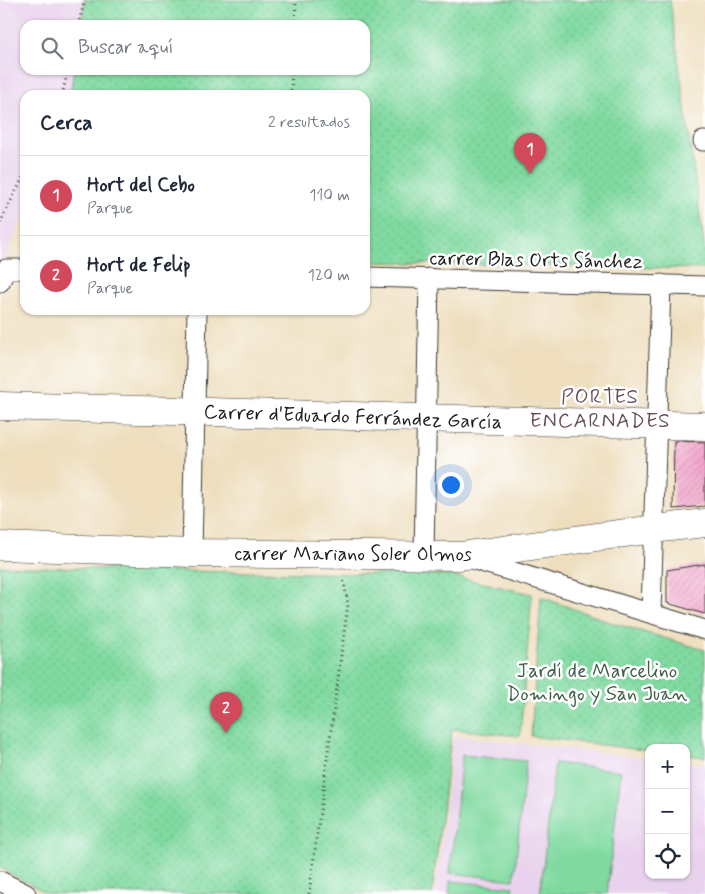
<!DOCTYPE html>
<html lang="es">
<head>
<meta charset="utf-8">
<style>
	body { margin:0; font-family:Mynerve,sans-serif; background:#f2f2f3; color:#1f2937 }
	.controls { position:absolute; right:15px; bottom:15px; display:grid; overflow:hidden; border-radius:10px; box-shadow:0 1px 4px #0004 }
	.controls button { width:45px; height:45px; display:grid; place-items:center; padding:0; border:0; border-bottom:1px solid #e0e1e3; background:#fff; color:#1f2937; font:25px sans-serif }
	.you { position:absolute; left:450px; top:484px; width:18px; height:18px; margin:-12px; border:4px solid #fff; border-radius:50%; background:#1a73e8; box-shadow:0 0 0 8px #1a73e833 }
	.badge { display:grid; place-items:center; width:32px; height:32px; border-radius:50%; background:#d1495b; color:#fff; font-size:16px; font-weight:700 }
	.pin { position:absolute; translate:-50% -41px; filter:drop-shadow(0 1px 2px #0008) }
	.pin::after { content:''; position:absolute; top:26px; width:18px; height:15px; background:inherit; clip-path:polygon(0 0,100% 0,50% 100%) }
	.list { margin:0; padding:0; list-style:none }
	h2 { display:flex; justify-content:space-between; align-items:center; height:65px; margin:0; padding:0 20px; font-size:21px }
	h2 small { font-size:16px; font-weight:400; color:#747a83 }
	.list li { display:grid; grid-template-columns:32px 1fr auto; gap:15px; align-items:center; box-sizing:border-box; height:80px; padding:0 20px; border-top:1px solid #e0e1e3 }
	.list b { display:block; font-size:19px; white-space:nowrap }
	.list p { margin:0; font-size:16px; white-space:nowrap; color:#747a83 }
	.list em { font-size:16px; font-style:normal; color:#747a83 }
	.icon { flex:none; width:28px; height:28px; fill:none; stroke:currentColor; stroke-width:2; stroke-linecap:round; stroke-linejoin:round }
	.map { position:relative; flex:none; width:705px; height:894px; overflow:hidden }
	.search { position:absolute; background:#fff; box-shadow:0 1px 4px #0004; left:20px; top:20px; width:350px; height:55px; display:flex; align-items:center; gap:12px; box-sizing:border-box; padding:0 18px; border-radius:15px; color:#747a83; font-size:19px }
	.panel { position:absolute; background:#fff; box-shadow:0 1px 4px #0004; left:20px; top:90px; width:350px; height:225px; border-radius:15px }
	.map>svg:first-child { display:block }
	.built { fill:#e9d2ed }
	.garden { fill:url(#garden-dots); stroke:#4e7b5e }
	.pitch { fill:#80daa0; stroke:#4e7b5e }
	.building { fill:url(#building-hatch) }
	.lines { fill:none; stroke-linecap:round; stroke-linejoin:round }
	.street-casing { stroke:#3c3934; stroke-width:21 }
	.secondary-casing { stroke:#3c3934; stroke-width:29 }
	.path { stroke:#3c3934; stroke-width:3; stroke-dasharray:1 4; stroke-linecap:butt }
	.street { stroke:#fff; stroke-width:19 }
	.secondary { stroke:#fff; stroke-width:28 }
	.labels { text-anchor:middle; stroke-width:5; stroke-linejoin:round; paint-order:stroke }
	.street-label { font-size:20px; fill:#1c1c1c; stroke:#fff }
	.park-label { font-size:20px; fill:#3f5e4a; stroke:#fff }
	.neighbourhood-label { font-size:21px; letter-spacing:1px; fill:#674c5a; stroke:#fff }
</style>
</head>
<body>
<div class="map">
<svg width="705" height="894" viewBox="0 0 705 894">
	<defs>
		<pattern id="garden-dots" width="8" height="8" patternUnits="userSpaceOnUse" patternTransform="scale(1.25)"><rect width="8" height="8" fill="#80daa0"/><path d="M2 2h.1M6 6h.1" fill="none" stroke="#6eba89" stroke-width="1.8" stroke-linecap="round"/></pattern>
		<pattern id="building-hatch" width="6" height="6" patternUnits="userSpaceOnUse" patternTransform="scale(1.25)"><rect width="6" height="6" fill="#f3a6cc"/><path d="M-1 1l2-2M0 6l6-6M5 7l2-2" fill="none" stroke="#d08eaf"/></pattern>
	</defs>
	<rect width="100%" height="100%" fill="#fff"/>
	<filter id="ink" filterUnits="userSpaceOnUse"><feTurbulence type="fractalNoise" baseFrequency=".02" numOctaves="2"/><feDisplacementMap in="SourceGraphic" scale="10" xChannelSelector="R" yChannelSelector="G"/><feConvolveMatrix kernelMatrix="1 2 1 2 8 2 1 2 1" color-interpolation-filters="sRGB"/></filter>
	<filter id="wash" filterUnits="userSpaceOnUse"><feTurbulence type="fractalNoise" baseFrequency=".0096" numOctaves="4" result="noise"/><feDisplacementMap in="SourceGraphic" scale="20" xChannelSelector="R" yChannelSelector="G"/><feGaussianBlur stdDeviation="1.12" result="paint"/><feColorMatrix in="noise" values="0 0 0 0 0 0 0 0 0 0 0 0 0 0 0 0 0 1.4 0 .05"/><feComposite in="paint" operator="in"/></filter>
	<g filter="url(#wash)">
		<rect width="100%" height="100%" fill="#eedebd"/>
		<g class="built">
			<polygon points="0,0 85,0 81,25 25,25 25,70 74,70 70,95 25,95 25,213 0,271"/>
			<polygon points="454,736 649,758 649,875 686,875 686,762 705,764 705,894 435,894"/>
		</g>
		<g class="garden">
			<polygon points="85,0 670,0 705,252 705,269 365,262 365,95 70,95 74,70 365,70 365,25 81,25"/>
			<polygon points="0,566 184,571 448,575 532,594 520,736 452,729 432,894 48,894 0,868"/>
			<polygon points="541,597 613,623 705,650 705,757 686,755 686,748 649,748 649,751 531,736"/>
		</g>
		<g class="pitch">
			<polygon points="462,755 526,761 514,880 450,873"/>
			<polygon points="555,763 621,771 607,894 540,894"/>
			<polygon points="450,881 513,887 512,894 449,894"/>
		</g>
		<g id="blocks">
			<g class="building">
				<polygon points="674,441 705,442 705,506 673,509"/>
				<polygon points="705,564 705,614 667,603 667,570"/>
			</g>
		</g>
	</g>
	<g filter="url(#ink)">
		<use href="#blocks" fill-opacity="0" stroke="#3c3934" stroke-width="1"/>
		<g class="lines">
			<defs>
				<g id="street">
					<polyline points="703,141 705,141"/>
					<polyline points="365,277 705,286"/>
					<polyline points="0,282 6,269 25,269"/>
					<polyline points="192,553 197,310"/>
					<polyline points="424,556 429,278"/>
					<polyline points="468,558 705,630"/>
					<polyline points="651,613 661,284"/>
					<polyline points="0,881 26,894"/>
				</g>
				<g id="secondary">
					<polyline points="0,406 705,426"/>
					<polyline points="0,546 192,553 460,556 654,529 705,523"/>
				</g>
			</defs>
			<use href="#street" class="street-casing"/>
			<use href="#secondary" class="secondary-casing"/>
			<g class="path">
				<polyline points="78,25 85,0"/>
				<polyline points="295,25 296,0"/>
				<polyline points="62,95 68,70"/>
				<polyline points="291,95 292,70"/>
				<polyline points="0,223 25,173"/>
				<polyline points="309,894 348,604 343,578"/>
			</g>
			<use href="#street" class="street"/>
			<use href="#secondary" class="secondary"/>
		</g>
	</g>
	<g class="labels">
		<g class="street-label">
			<text transform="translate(536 259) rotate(1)" y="7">carrer Blas Orts Sánchez</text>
			<text transform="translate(353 416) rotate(2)" y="7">Carrer d'Eduardo Ferrández García</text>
			<text x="353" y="560">carrer Mariano Soler Olmos</text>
		</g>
		<g class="park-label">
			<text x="597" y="677">Jardí de Marcelino<tspan x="597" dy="23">Domingo y San Juan</tspan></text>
		</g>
		<g class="neighbourhood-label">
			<text x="600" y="403">PORTES<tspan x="600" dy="24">ENCARNADES</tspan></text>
		</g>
	</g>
</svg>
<div class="controls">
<button>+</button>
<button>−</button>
<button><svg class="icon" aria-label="locate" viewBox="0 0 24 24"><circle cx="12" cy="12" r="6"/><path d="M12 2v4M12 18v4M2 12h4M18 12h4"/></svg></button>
</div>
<div class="you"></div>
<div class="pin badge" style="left:530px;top:174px">1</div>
<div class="pin badge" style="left:226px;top:733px">2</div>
<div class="search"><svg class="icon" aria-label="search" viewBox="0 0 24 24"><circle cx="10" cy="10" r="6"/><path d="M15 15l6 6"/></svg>Buscar aquí</div>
<section class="panel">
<h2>Cerca<small>2 resultados</small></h2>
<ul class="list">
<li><span class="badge">1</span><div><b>Hort del Cebo</b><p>Parque</p></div><em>110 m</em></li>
<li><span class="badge">2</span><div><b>Hort de Felip</b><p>Parque</p></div><em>120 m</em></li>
</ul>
</section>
</div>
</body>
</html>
